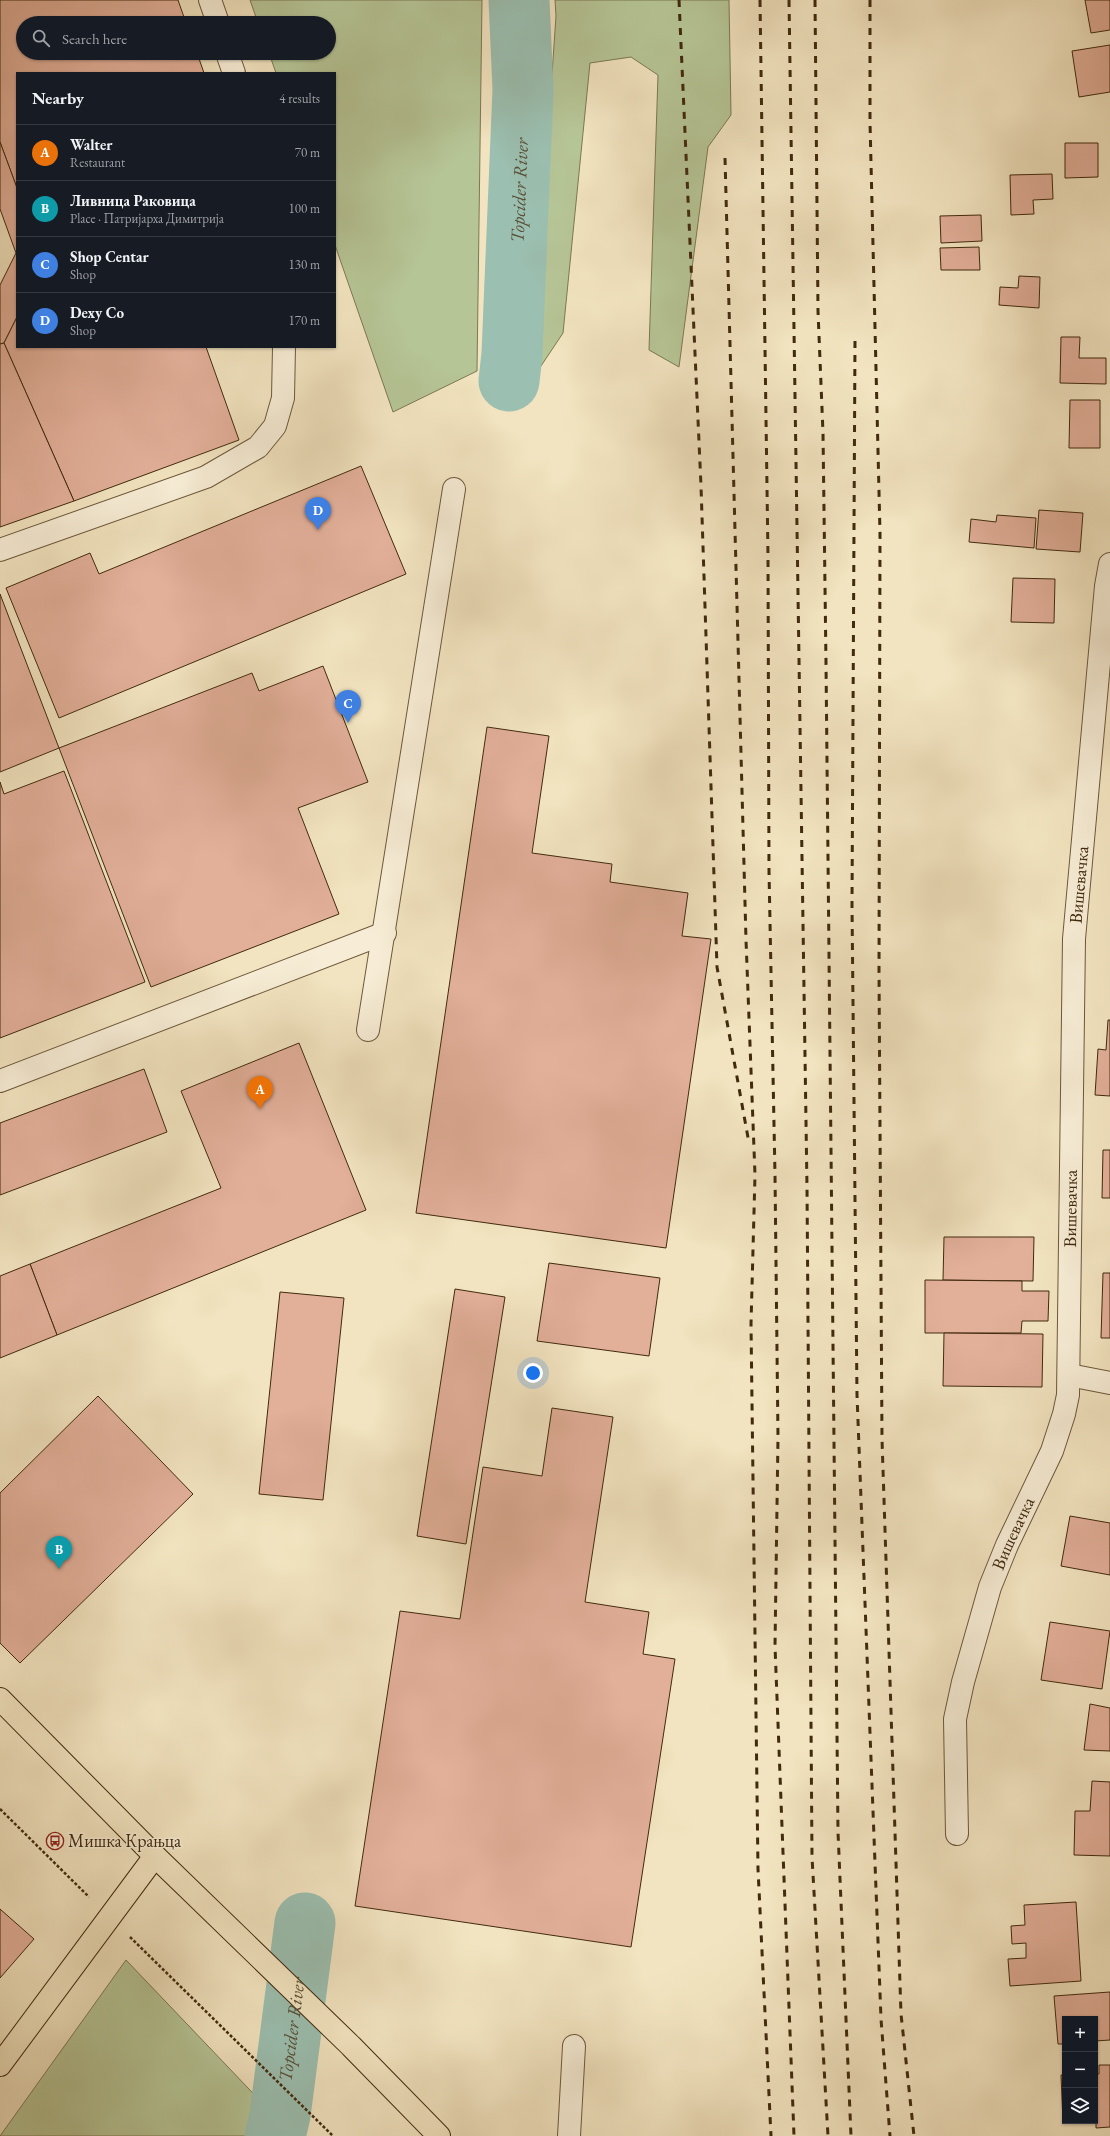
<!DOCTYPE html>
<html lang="en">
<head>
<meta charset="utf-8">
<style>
	body { margin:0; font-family:"EB Garamond",serif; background:#242831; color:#f1f3f6 }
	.controls { position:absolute; right:12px; bottom:12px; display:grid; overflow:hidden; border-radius:0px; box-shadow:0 1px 3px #0004 }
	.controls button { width:36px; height:36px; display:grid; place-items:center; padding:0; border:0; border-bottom:1px solid #363941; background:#171b24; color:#f1f3f6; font:20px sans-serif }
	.you { position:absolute; left:533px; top:1373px; width:14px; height:14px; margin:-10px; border:3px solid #fff; border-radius:50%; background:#1a73e8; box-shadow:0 0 0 6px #1a73e833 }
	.badge { display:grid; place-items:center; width:26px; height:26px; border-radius:50%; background:#0b8043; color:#fff; font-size:13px; font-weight:700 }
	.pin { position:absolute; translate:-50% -33px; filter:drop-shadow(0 1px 2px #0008) }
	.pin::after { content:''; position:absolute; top:21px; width:14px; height:12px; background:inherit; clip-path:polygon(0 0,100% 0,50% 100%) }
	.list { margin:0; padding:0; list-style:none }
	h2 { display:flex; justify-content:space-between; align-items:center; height:52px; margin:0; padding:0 16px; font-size:17px }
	h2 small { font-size:13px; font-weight:400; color:#9ea1a6 }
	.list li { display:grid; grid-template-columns:26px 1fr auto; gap:12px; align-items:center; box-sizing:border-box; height:56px; padding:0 16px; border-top:1px solid #363941 }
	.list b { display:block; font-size:15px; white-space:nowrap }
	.list p { margin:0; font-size:13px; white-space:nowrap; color:#9ea1a6 }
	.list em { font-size:13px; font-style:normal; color:#9ea1a6 }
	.icon { flex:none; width:22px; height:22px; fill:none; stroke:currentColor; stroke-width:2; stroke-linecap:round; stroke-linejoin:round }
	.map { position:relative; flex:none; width:1110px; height:2136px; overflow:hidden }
	.search { position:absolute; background:#171b24; box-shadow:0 1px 3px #0004; left:16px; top:16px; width:320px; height:44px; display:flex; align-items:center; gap:10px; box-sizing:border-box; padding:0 14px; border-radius:22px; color:#9ea1a6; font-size:15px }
	.panel { position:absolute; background:#171b24; box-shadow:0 1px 3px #0004; left:16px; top:72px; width:320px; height:276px; border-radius:0px }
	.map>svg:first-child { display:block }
	.green { fill:#b6c596; stroke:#7c7852 }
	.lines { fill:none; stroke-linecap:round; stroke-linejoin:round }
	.river { stroke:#9bbfb0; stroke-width:61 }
	.building { fill:#e2af99; stroke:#412a0e }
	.minor-casing { stroke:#6d583a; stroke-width:24 }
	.major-casing { stroke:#412a0e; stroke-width:24 }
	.path { stroke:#412a0e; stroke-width:2.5; stroke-dasharray:3 2; stroke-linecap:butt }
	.minor { stroke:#f7edd6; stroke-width:22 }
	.major { stroke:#f2e4c0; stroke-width:22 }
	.rail { stroke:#412a0e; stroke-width:3; stroke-dasharray:7 7; stroke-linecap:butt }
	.labels { text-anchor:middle; stroke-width:3; stroke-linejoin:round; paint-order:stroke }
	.street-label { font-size:18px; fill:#412a0e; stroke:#f7edd6 }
	.poi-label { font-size:18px; fill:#412a0e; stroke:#f7edd6; text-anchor:start }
	.water-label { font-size:19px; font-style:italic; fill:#584f36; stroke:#f7edd6 }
</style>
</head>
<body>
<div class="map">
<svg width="1110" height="2136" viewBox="0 0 1110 2136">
	<rect width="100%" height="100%" fill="#f2e4c0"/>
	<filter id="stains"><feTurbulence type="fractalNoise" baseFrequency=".005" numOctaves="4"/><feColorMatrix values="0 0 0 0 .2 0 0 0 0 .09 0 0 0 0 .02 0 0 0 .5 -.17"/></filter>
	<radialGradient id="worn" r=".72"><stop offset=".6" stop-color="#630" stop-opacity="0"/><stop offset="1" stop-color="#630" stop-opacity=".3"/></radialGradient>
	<g class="green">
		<polygon points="250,0 482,0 477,371 393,412 335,245 335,73 276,73 269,53 329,53 329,23 258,23"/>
		<polygon points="555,0 729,0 731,115 708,147 679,367 649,350 658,75 631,57 590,63 563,333 531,381 556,16"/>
		<polygon points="126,1960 268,2109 262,2136 0,2136"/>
	</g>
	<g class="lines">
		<g class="river">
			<path id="s1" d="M509,381L512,354L523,89L519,0"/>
			<path id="s2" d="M275,2136L280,2115L305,1923"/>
		</g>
	</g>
	<g class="building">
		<polygon points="0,0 178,0 186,23 23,23 23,53 197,53 204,73 17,73 17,188 0,142"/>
		<polygon points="1085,0 1110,0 1110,30 1091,33"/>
		<polygon points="1110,45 1110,92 1079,97 1072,51"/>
		<polygon points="0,142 17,188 17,317 4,343 0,344 0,285 16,253 0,209"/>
		<polygon points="1065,143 1098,143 1098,177 1065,178"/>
		<polygon points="1052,174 1053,199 1033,200 1034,214 1011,215 1010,175"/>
		<polygon points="981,215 982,241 941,243 940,216"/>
		<polygon points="979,247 980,270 941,270 940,248"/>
		<polygon points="1019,276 1040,277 1039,308 999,305 1000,287 1018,288"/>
		<polygon points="17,317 17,347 206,347 239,440 74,501 4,343"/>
		<polygon points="1061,337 1080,337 1079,358 1106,358 1106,384 1060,383"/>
		<polygon points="4,343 74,501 0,527 0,344"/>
		<polygon points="1070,400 1100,400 1100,448 1069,448"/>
		<polygon points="361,466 406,574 59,718 6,588 90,553 99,574"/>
		<polygon points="1039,510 1083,513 1080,552 1036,549"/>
		<polygon points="997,515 1036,518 1034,548 969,542 971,519 996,522"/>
		<polygon points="1013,578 1055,579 1054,623 1011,622"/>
		<polygon points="0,594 59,748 0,772"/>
		<polygon points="323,666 368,782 298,808 339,914 151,987 59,748 252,673 259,691"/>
		<polygon points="487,727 549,736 532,853 612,864 610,882 688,893 682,936 711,939 666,1248 416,1213"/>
		<polygon points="64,771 145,982 0,1038 0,782 4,794"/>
		<polygon points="1108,1020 1110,1020 1110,1096 1095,1095 1098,1049 1106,1050"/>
		<polygon points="299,1043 366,1210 57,1335 30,1264 221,1188 181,1091"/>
		<polygon points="144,1069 167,1132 0,1195 0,1123"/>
		<polygon points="1103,1150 1110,1150 1110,1198 1102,1198"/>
		<polygon points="944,1237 1034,1237 1033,1281 943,1280"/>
		<polygon points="549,1263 660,1278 649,1356 537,1341"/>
		<polygon points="30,1264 57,1335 0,1358 0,1276"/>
		<polygon points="1103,1273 1110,1273 1110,1338 1101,1338"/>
		<polygon points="925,1280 1022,1281 1022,1291 1049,1291 1048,1321 1022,1321 1021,1333 925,1333"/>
		<polygon points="455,1289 505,1297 466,1544 417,1536"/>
		<polygon points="280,1292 344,1298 323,1500 259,1494"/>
		<polygon points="944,1333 1043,1334 1042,1387 943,1386"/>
		<polygon points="98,1396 193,1494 20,1663 0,1643 0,1493"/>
		<polygon points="552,1408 613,1417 585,1602 649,1612 643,1654 675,1659 631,1947 355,1906 400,1611 460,1619 483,1467 542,1476"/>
		<polygon points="1070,1516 1110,1523 1110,1575 1061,1566"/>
		<polygon points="1050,1622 1110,1631 1102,1689 1041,1680"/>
		<polygon points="1090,1704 1110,1708 1110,1751 1084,1750"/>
		<polygon points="1092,1781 1110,1782 1110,1856 1074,1855 1075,1811 1090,1811"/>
		<polygon points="1076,1902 1081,1981 1010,1986 1008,1959 1026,1958 1026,1943 1012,1944 1011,1926 1025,1925 1024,1905"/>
		<polygon points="0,1909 34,1939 0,1978"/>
		<polygon points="1110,1992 1110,2040 1095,2041 1095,2019 1065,2019 1065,2044 1058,2044 1054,1996"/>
		<polygon points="1099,2065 1110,2065 1110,2127 1096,2128 1096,2121 1063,2122 1061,2075 1065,2075 1065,2121 1095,2121 1095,2074 1099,2074"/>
	</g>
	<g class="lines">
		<defs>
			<g id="minor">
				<polyline points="210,0 218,23"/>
				<polyline points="227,53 234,73"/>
				<polyline points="0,550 206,477 258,447 275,426 283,398 284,347"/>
				<polyline points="368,1030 454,489"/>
				<polyline points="0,1081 385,933"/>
				<polyline points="1069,1375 1110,1383"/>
				<path id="s3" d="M957,1834L955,1719L963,1682L990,1587L1007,1545L1052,1451L1064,1414L1068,1395L1074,939L1106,586L1110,564"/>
				<polyline points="569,2136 574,2046"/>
			</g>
			<g id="major">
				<polyline points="0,1699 155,1856 351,2046 439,2136"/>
				<polyline points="0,2065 155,1856"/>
			</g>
		</defs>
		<use href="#minor" class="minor-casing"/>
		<use href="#major" class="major-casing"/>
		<g class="path">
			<polyline points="0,1809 89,1897"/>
			<polyline points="130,1937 333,2136"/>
		</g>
		<use href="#minor" class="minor"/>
		<use href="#major" class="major"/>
		<g class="rail">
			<polyline points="679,0 701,486 717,967 749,1143"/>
			<polyline points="760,0 768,557 769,871 775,1175 778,1437 775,1646 794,2136"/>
			<polyline points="789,0 807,1187 812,1857 828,2136"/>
			<polyline points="815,0 818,311 823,433 826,663 838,1832 851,2136"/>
			<polyline points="870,0 870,122 880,533 879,971 882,1439 901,2014 914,2136"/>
			<polyline points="725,158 746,940 755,1175 751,1324 758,1869 771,2136"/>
			<polyline points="855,341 852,905 857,1395 881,2019 890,2136"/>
		</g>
	</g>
	<defs>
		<symbol id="bus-ring" viewBox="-11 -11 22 22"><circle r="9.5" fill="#f7edd6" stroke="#8f2418" stroke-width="1.5"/><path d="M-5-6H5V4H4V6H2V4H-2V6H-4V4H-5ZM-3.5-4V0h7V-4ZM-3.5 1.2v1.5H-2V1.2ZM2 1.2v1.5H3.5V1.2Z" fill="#8f2418"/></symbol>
	</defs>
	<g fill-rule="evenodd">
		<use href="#bus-ring" x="45" y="1831" width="20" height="20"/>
	</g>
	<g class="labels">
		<g class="street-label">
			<text dy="6" stroke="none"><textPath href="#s3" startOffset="970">Вишевачка</textPath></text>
			<text dy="6" stroke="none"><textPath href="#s3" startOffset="646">Вишевачка</textPath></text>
			<text dy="6" stroke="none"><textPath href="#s3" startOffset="310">Вишевачка</textPath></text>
		</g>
		<g class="poi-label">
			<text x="68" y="1847">Мишка Крањца</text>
		</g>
		<g class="water-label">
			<text dy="7" stroke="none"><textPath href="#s1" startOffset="191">Topcider River</textPath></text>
			<text dy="7" stroke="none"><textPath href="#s2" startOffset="108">Topcider River</textPath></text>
		</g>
	</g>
	<rect width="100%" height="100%" filter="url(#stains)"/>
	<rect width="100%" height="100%" fill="url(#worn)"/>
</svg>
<div class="controls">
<button>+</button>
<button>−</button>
<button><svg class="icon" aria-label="layers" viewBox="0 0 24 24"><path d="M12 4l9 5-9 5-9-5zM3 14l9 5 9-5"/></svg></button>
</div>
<div class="you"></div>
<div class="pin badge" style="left:260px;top:1109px;background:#e8710a">A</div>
<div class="pin badge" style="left:59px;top:1569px;background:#0f9aa8">B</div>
<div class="pin badge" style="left:348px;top:723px;background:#3f7fe0">C</div>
<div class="pin badge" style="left:318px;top:530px;background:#3f7fe0">D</div>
<div class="search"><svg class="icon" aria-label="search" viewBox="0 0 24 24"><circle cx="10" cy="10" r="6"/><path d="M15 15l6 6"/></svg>Search here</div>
<section class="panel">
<h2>Nearby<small>4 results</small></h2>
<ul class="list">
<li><span class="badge" style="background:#e8710a">A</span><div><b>Walter</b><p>Restaurant</p></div><em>70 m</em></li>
<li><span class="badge" style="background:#0f9aa8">B</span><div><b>Ливница Раковица</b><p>Place · Патријарха Димитрија</p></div><em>100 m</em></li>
<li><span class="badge" style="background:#3f7fe0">C</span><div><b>Shop Centar</b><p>Shop</p></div><em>130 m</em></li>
<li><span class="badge" style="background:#3f7fe0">D</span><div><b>Dexy Co</b><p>Shop</p></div><em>170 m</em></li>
</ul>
</section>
</div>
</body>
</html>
